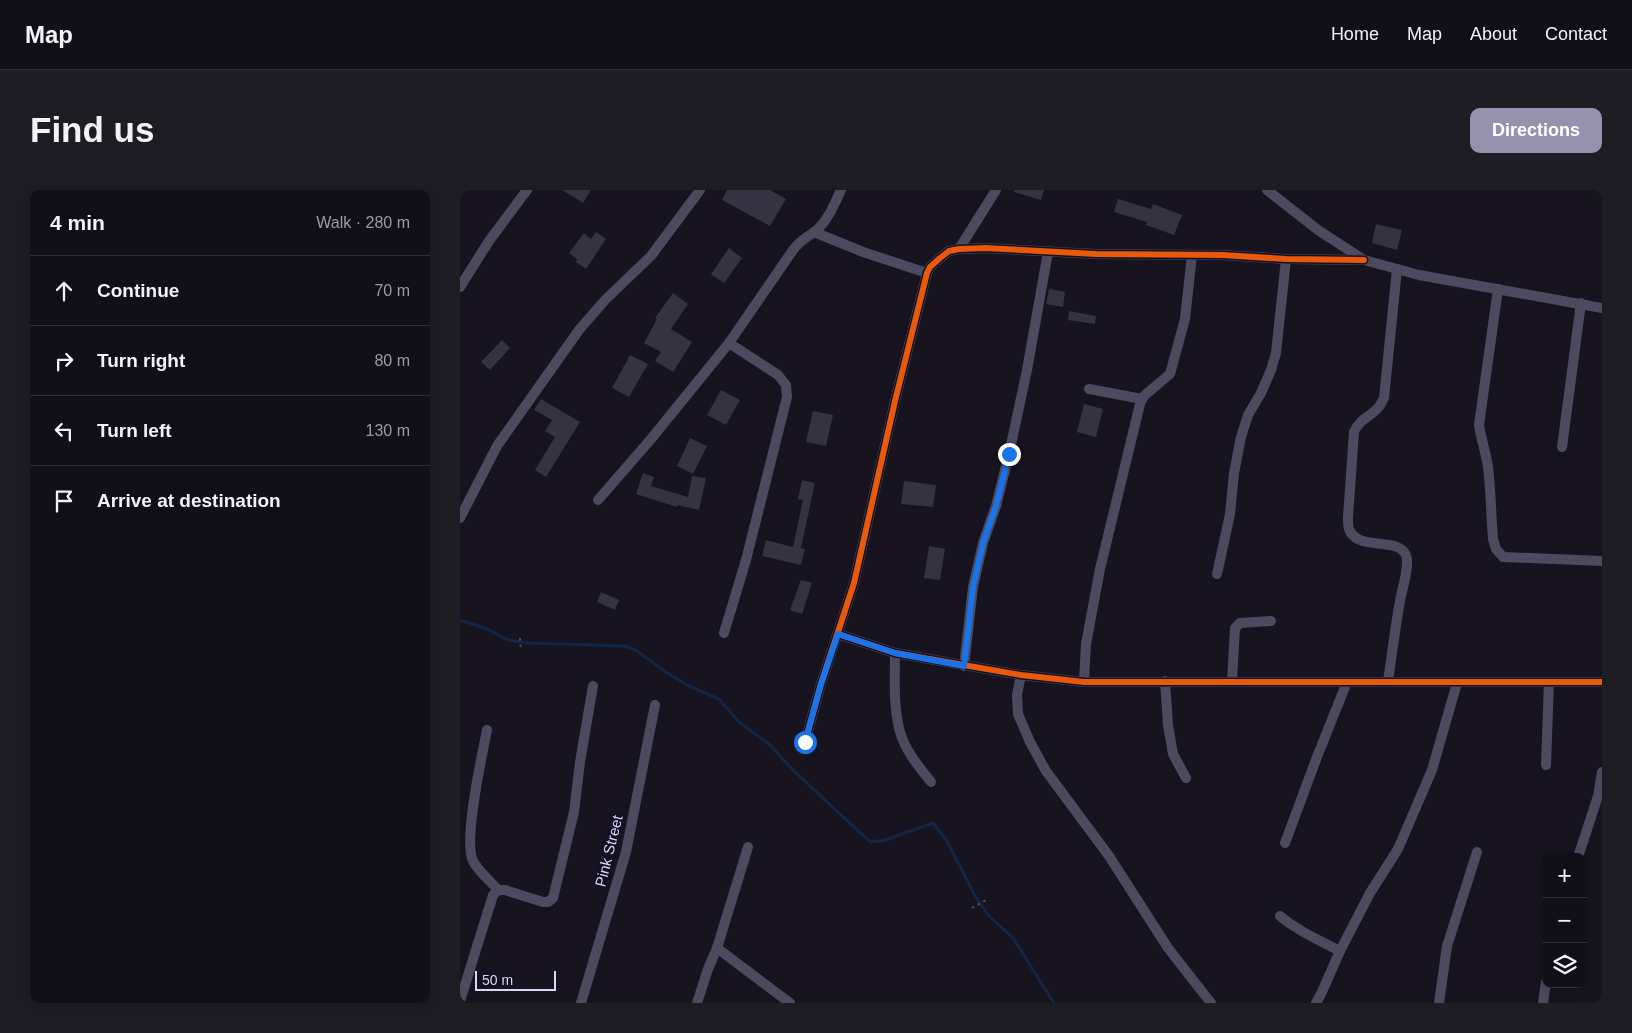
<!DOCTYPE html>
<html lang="en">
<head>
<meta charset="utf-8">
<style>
	body { margin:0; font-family:Arial,sans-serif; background:#1e1d24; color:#f1f3f6 }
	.controls { position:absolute; right:15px; bottom:15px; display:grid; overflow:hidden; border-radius:10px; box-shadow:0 2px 12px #0003 }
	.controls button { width:45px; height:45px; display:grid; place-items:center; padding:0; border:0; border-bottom:1px solid #302f36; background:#110f17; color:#f1f3f6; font:25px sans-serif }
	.scale { position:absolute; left:15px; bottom:12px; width:81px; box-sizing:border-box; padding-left:5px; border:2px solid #dad5fc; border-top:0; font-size:14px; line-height:18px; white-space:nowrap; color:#dad5fc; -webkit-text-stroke:4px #141023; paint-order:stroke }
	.stop { position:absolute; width:15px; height:15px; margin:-11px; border:4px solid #1a73e8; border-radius:50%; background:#fff }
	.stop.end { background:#1a73e8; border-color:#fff; box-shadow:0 1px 5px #0008 }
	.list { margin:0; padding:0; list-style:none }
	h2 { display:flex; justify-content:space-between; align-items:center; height:65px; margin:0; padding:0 20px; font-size:21px }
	h2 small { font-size:16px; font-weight:400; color:#9c9ca1 }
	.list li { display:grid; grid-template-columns:32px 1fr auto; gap:15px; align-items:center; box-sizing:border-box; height:70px; padding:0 20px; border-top:1px solid #302f36 }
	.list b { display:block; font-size:19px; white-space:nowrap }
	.list em { font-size:16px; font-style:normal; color:#9c9ca1 }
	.icon { flex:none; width:28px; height:28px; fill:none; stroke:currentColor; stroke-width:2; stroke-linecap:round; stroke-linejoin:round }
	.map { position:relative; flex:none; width:1142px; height:813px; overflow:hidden; border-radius:10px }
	header { display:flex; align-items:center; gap:30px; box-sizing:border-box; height:70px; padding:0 25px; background:#110f17; border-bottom:1px solid #302f36 }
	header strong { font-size:24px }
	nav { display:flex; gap:28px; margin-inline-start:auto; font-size:18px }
	.intro { display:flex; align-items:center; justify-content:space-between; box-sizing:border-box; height:120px; padding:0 30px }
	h1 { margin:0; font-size:35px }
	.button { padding:12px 22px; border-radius:10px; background:#9691af; color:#fff; font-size:18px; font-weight:700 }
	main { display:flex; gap:30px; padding:0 30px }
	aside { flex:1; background:#110f17; border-radius:10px; box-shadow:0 2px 12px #0003 }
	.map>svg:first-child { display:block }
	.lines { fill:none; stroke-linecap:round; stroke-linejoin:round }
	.stream { stroke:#142645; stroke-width:3 }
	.building { fill:#353241 }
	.path { stroke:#46505d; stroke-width:2; stroke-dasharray:2.5 4; stroke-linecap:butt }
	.minor { stroke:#4c4a5f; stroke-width:10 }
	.cycleway-casing { stroke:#141023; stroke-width:9 }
	.cycleway { stroke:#e8590c; stroke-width:6 }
	.route { stroke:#1a73e8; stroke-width:6 }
	.labels { text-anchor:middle; stroke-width:5; stroke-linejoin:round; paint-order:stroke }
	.street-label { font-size:15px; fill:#dad5fc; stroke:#141023 }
</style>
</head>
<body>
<header>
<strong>Map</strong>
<nav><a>Home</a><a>Map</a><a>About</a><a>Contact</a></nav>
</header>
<div class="intro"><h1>Find us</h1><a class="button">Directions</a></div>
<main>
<aside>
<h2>4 min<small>Walk · 280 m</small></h2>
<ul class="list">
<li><svg class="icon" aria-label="ahead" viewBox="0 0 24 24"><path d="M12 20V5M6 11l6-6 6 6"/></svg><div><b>Continue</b></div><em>70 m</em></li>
<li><svg class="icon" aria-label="right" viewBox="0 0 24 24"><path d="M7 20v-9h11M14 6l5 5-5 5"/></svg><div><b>Turn right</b></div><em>80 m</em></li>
<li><svg class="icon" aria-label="left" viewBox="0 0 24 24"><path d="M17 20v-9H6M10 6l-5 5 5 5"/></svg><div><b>Turn left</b></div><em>130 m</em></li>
<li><svg class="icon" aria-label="arrive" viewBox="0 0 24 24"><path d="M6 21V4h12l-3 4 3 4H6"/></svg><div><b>Arrive at destination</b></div></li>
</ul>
</aside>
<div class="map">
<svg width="1142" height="813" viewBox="0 0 1142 813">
	<rect width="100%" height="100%" fill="#17141f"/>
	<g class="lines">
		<polyline class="stream" points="0,430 27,439 48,450 68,453 165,456 177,461 206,482 229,496 259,509 279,532 309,554 334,581 410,652 425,650 473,633 487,651 514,704 528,725 553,748 594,813"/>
	</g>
	<g class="building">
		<polygon points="102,0 131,0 123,13"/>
		<polygon points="267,0 310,0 326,9 310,36 262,10"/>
		<polygon points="554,0 584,0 581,10 554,2"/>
		<polygon points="658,9 691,19 693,14 722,25 714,45 686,35 687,32 654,22"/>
		<polygon points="916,34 942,40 937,60 912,53"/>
		<polygon points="136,42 146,49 126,79 116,72 117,69 109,63 124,43 131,49"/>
		<polygon points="269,58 282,68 264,93 251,84"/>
		<polygon points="589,99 605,102 603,117 586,114"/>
		<polygon points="213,103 228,114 211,139 232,152 213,182 195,171 201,162 184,153 197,129 195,128"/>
		<polygon points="609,121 636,126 635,134 608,130"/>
		<polygon points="42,150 50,158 30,180 21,172"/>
		<polygon points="170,165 188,174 169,207 152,198"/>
		<polygon points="261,200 280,210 266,235 247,225"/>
		<polygon points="81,209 120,232 86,287 75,280 95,247 85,241 92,230 74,220"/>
		<polygon points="624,214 643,219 636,247 617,242"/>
		<polygon points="353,221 373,225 366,256 346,252"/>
		<polygon points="230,248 247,256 233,284 217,276"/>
		<polygon points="183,283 194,287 191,296 228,307 232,286 246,288 239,320 217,315 217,317 176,304"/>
		<polygon points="342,290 355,293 341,358 345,359 341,375 302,366 306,350 333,357 343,310 338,309"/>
		<polygon points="444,291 476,295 473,317 441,314"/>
		<polygon points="469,356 485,359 480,390 464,388"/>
		<polygon points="341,390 352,393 342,424 330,420"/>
		<polygon points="141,402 159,410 155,420 137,412"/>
	</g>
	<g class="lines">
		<g class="path">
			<polyline points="60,448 61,461"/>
			<polyline points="512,718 526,710"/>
		</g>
		<g class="minor">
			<polyline points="807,0 858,40 904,70 959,85 1142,118"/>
			<polyline points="354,42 403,62 467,83"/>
			<polyline points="499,59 536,0"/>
			<polyline points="0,97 29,51 67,0"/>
			<path d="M1038,99L1019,235C1021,249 1026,263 1028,277C1031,301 1031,325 1033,349L1036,359L1043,367L1142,371"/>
			<polyline points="629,199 682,209"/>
			<polyline points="1102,257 1121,113"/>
			<path d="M138,310L191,249L269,153L333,60C342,48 349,47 358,39C369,28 375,13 381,0"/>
			<polyline points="0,328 37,256 119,140 146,109 191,66 240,0"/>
			<polyline points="757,384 770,324 774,283 781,247 788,225 801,203 811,180 816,163 826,69"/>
			<polyline points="264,443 286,370 327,207 326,195 318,185 269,153"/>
			<polyline points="378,444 435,463 561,485 624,492 1142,492"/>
			<path d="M435,463C435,490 433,516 440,542C445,560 459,577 471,592"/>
			<polyline points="504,476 513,397 523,353 536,316 549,264 567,180 588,62"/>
			<polyline points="561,485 557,505 558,524 570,552 586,581 649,666 708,758 751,813"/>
			<polyline points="705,491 708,535 713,564 726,588"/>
			<polyline points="772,491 775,438 780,433 811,431"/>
			<path d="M928,491C932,465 935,438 940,411C942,399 950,376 946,365C938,346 897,362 889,339C888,336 888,331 888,327L894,242C900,229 908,228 917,219C920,216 922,212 924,208L937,79"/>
			<polyline points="624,492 626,454 640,379 680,214 682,209 685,205 710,184 725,129 732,65"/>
			<path d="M27,540C22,565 3,651 13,671C19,682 30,691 38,700"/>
			<polyline points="345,552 361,494 394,393 435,211 467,83 470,77 480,68 489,61 499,59 526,58 636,64 762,65 826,69 904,70"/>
			<polyline points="1086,575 1089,492"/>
			<polyline points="825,653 857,567 887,492"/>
			<polyline points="1118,667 1138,606 1142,582"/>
			<path d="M820,726C838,741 859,750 880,761"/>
			<polyline points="257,758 330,813"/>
			<polyline points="0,811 33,705 38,700 45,700 83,712 88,712 93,708 114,622 120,572 133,496"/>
			<polyline points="121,813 166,662 195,515"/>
			<polyline points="237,813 248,779 257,758 288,657"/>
			<polyline points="856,813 861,804 880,761 910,703 938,659 972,580 997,493"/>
			<polyline points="979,813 987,756 1017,662"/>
			<polyline points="1083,813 1086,792"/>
		</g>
		<defs>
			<g id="cycleway">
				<polyline points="378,444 435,463 561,485 624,492 1142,492"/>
				<polyline points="345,552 361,494 394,393 435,211 467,83 470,77 480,68 489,61 499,59 526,58 636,64 762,65 826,69 904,70"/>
			</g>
		</defs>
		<use href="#cycleway" class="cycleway-casing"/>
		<use href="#cycleway" class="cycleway"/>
	</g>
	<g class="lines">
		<polyline class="route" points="345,552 361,494 378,444 435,463 504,476 513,397 523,353 536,316 549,264"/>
	</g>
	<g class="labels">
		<g class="street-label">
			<text transform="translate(149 661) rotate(-76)" y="5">Pink Street</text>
		</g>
	</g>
</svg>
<div class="controls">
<button>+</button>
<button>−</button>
<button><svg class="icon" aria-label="layers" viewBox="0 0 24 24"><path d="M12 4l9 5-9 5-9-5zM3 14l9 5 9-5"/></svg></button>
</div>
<div class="scale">50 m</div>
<div class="stop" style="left:345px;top:552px"></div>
<div class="stop end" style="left:549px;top:264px"></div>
</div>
</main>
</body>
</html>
